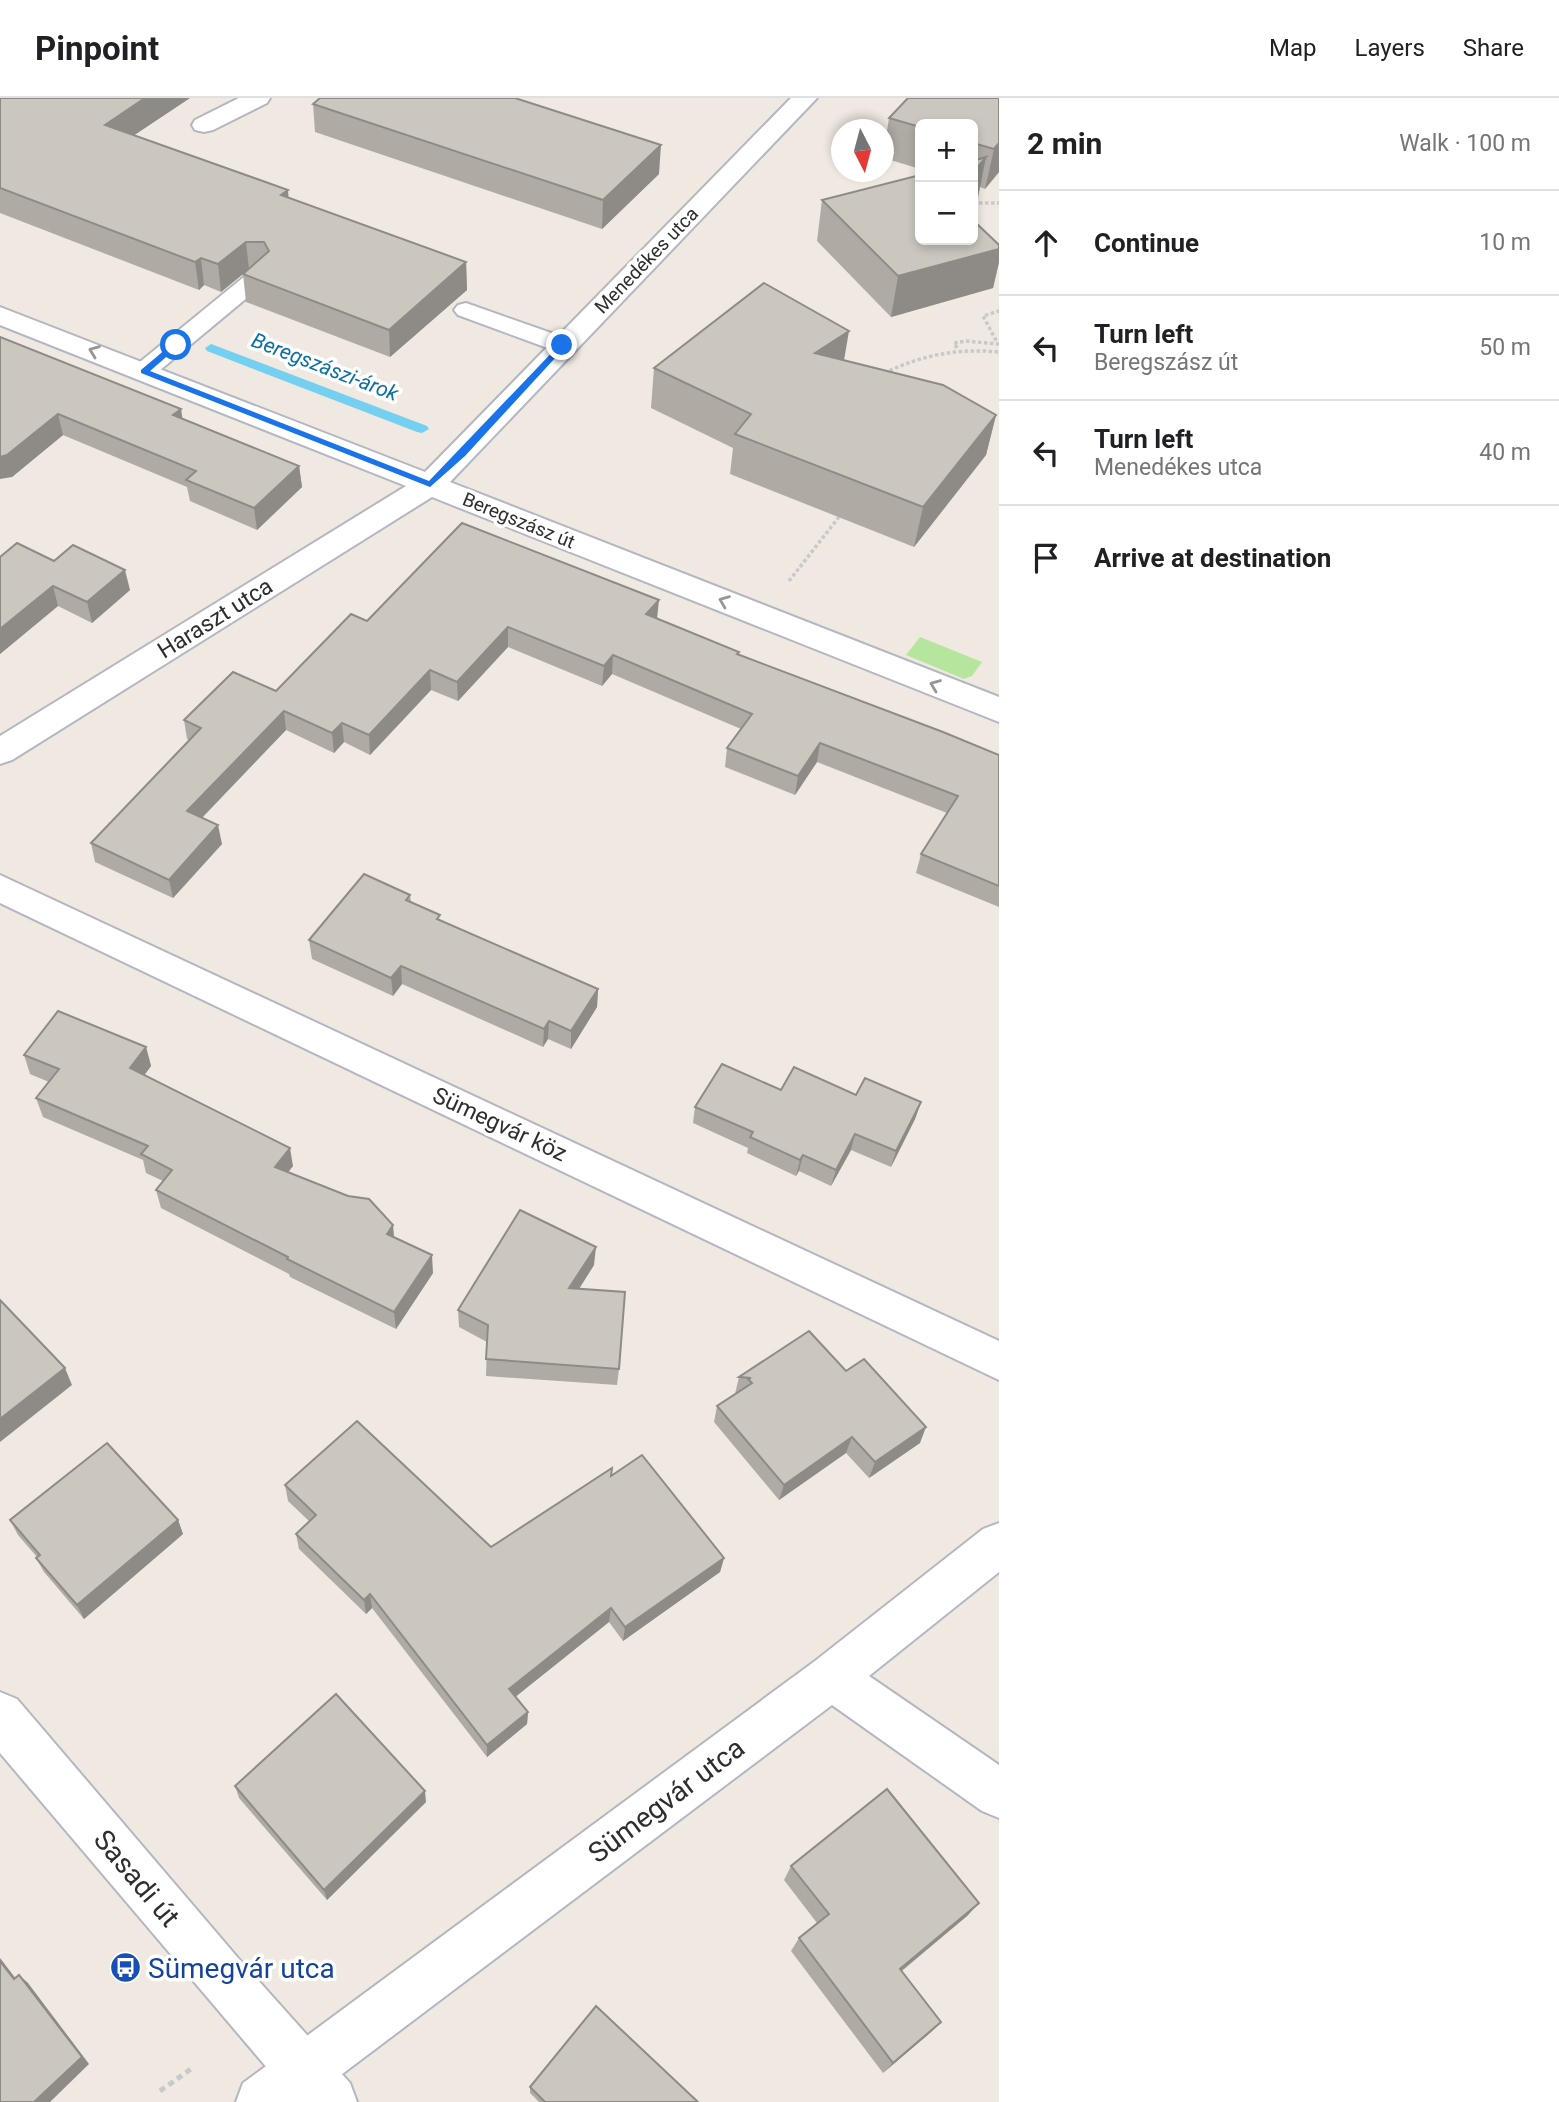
<!DOCTYPE html>
<html lang="en">
<head>
<meta charset="utf-8">
<style>
	body { margin:0; font-family:Roboto,sans-serif; background:#f2f2f2; color:#202124 }
	.controls { position:absolute; right:21px; top:21px; display:grid; overflow:hidden; border-radius:10px; box-shadow:0 4px 10px #0003 }
	.controls button { width:63px; height:63px; display:grid; place-items:center; padding:0; border:0; border-bottom:2px solid #e0e0e0; background:#fff; color:#202124; font:35px sans-serif }
	.compass { position:absolute; left:831px; top:21px; width:63px; height:63px; border-radius:50%; background:#fff; box-shadow:0 4px 10px #0003; rotate:174deg }
	.stop { position:absolute; width:21px; height:21px; margin:-16px; border:5px solid #1a73e8; border-radius:50%; background:#fff }
	.stop.end { background:#1a73e8; border-color:#fff; box-shadow:0 2px 7px #0008 }
	.list { margin:0; padding:0; list-style:none }
	h2 { display:flex; justify-content:space-between; align-items:center; height:91px; margin:0; padding:0 28px; font-size:30px }
	h2 small { font-size:23px; font-weight:400; color:#757577 }
	.list li { display:grid; grid-template-columns:46px 1fr auto; gap:21px; align-items:center; box-sizing:border-box; height:105px; padding:0 28px; border-top:2px solid #e0e0e0 }
	.list b { display:block; font-size:26px; white-space:nowrap }
	.list p { margin:0; font-size:23px; white-space:nowrap; color:#757577 }
	.list em { font-size:23px; font-style:normal; color:#757577 }
	.icon { flex:none; width:38px; height:38px; fill:none; stroke:currentColor; stroke-width:2; stroke-linecap:round; stroke-linejoin:round }
	.map { position:relative; flex:none; width:999px; height:2004px; overflow:hidden }
	header { display:flex; align-items:center; gap:42px; box-sizing:border-box; height:98px; padding:0 35px; background:#fff; border-bottom:2px solid #e0e0e0 }
	header strong { font-size:33px }
	nav { display:flex; gap:38px; margin-inline-start:auto; font-size:24px }
	main { display:flex }
	aside { flex:1; background:#fff }
	.map>svg:first-child { display:block }
	.green { fill:#b6e59e }
	.lines { fill:none; stroke-linecap:round; stroke-linejoin:round }
	.stream { fill:#75cff0; fill-rule:evenodd }
	.service-casing { stroke:#b4b7c1; stroke-width:4 }
	.minor-casing { stroke:#b4b7c1; stroke-width:4 }
	.tertiary-casing { stroke:#b4b7c1; stroke-width:4 }
	.path-far1 { stroke:#c9c9c9; stroke-width:3.5; stroke-dasharray:3.5 2.5; stroke-linecap:butt }
	.path { stroke:#c9c9c9; stroke-width:5; stroke-dasharray:6 4.5; stroke-linecap:butt }
	.service { fill:#fff; fill-rule:evenodd }
	.minor { fill:#fff; fill-rule:evenodd }
	.tertiary { fill:#fff; fill-rule:evenodd }
	.wall { fill:#afaba4 }
	.shaded-wall { fill:#8e8b86 }
	.building { fill:#cbc7bf; stroke:#8e8b86; stroke-width:2 }
	.oneway { stroke:#969696 }
	.route { fill:#1a73e8 }
	.labels { text-anchor:middle; stroke-width:7; stroke-linejoin:round; paint-order:stroke }
	.far-street-label { font-size:19px; fill:#2e2e2e; stroke:#fff }
	.far-water-label { font-size:21px; font-style:italic; fill:#0d6fa3; stroke:#fff }
	.street-label { font-size:23px; fill:#2e2e2e; stroke:#fff }
	.near-street-label { font-size:28px; fill:#2e2e2e; stroke:#fff }
	.near-transit-label { font-size:28px; fill:#164399; stroke:#fff; text-anchor:start }
</style>
</head>
<body>
<header>
<strong>Pinpoint</strong>
<nav><a>Map</a><a>Layers</a><a>Share</a></nav>
</header>
<main>
<div class="map">
<svg width="999" height="2004" viewBox="0 0 999 2004">
	<rect width="100%" height="100%" fill="#efe9e1"/>
	<polygon class="green" points="920,539 982,564 972,578 964,581 906,557"/>
	<g class="lines">
		<polygon class="stream" points="211,246 427,328 429,331 422,335 417,334 207,253 205,250"/>
		<defs>
			<g id="service">
				<polygon points="258,172 266,174 270,179 266,184 153,278 144,280 135,278 132,273 135,268 250,174"/>
				<polygon points="466,205 571,242 574,247 571,252 562,254 553,252 458,217 454,212 458,207"/>
			</g>
			<g id="minor">
				<polygon points="239,0 270,0 267,5 213,32 204,34 195,32 192,27 195,22"/>
				<polygon points="791,0 817,0 450,384 999,599 999,624 432,399 12,662 0,666 0,638 406,388 0,227 0,209 425,374"/>
				<polygon points="0,777 999,1243 999,1282 0,805"/>
				<polygon points="999,1425 999,1474 869,1578 999,1667 999,1720 982,1713 832,1607 305,2004 236,2004 243,1985 815,1563 983,1431"/>
			</g>
			<polygon id="tertiary" points="0,1594 17,1601 238,1860 350,1985 357,2004 296,2004 0,1655"/>
		</defs>
		<use href="#service" class="service-casing"/>
		<use href="#minor" class="minor-casing"/>
		<use href="#tertiary" class="tertiary-casing"/>
		<g class="path-far1">
			<polyline points="973,105 999,105"/>
			<polyline points="957,250 954,245 966,243 998,246 983,218 999,213"/>
			<path d="M884,275C923,257 957,250 999,254"/>
			<polyline points="789,483 839,419"/>
		</g>
		<polyline class="path" points="160,1993 191,1971"/>
		<use href="#service" class="service"/>
		<use href="#minor" class="minor"/>
		<use href="#tertiary" class="tertiary"/>
	</g>
	<g class="wall">
		<polygon points="0,0 190,0 134,37 288,92 288,100 466,164 467,192 390,259 246,204 243,176 221,194 204,187 199,192 0,115"/>
		<polygon points="999,0 999,74 985,91 980,89 978,99 973,106 973,26 920,26 920,71 884,60 884,52 889,20"/>
		<polygon points="313,6 659,76 602,131 315,34"/>
		<polygon points="822,102 999,147 999,164 993,190 891,219 817,143"/>
		<polygon points="0,239 181,311 182,321 299,368 302,389 257,432 190,403 187,389 63,337 12,379"/>
		<polygon points="844,262 996,317 986,357 914,449 730,376 733,350 651,310 654,270"/>
		<polygon points="0,459 54,463 130,492 92,525 58,508 0,556"/>
		<polygon points="657,521 739,554 738,557 999,657 999,809 916,775 921,756 947,715 817,664 795,697 725,669 727,650 741,631 612,576 602,588 508,549 458,603 431,592 370,657 344,644 334,655 286,632 202,720 222,746 173,800 95,764 91,745 189,642 187,641 184,622 276,593 367,523"/>
		<polygon points="410,797 411,804 440,822 598,891 597,909 571,951 548,941 543,949 402,886 393,898 312,861 309,842"/>
		<polygon points="146,949 151,968 144,977 293,1068 288,1074 393,1127 394,1139 433,1175 396,1231 290,1179 289,1176 161,1110 156,1092 163,1083 146,1075 143,1062 43,1019 36,1000 49,984 30,976 24,957"/>
		<polygon points="781,992 856,997 921,1004 915,1021 891,1069 851,1052 831,1088 799,1073 796,1078 747,1055 748,1050 693,1025 695,1009"/>
		<polygon points="594,1167 579,1191 619,1271 617,1287 486,1278 487,1244 459,1229 458,1212"/>
		<polygon points="846,1273 920,1345 869,1380 846,1355 779,1402 714,1324 717,1308 735,1296 739,1279"/>
		<polygon points="611,1378 724,1460 720,1474 623,1543 609,1524 516,1598 528,1614 527,1626 487,1659 372,1510 366,1516 299,1451 296,1436 309,1423 288,1403 285,1387 491,1449"/>
		<polygon points="10,1422 178,1422 183,1436 84,1521 44,1474 36,1460 37,1459 18,1437"/>
		<polygon points="235,1688 426,1704 327,1802 239,1700"/>
		<polygon points="791,1768 979,1805 967,1818 902,1873 941,1924 883,1975 791,1853 799,1840 817,1825 784,1782"/>
		<polygon points="530,1989 698,2004 539,2004 530,1995"/>
	</g>
	<g class="shaded-wall">
		<polygon points="145,0 190,0 109,54 105,27"/>
		<polygon points="999,45 999,74 985,91 994,51"/>
		<polygon points="661,47 659,76 602,131 603,102"/>
		<polygon points="986,59 978,99 973,106 973,75"/>
		<polygon points="288,92 290,120 281,97"/>
		<polygon points="246,144 249,171 221,194 218,166"/>
		<polygon points="999,151 999,164 993,190 891,219 898,178"/>
		<polygon points="201,160 204,187 199,192 195,164"/>
		<polygon points="466,164 467,192 390,259 389,232"/>
		<polygon points="849,233 842,274 815,255"/>
		<polygon points="181,311 184,332 173,317"/>
		<polygon points="58,316 63,337 12,379 0,381 0,359"/>
		<polygon points="996,317 986,357 914,449 923,409"/>
		<polygon points="299,368 302,389 257,432 254,410"/>
		<polygon points="125,472 130,492 92,525 87,504"/>
		<polygon points="53,488 58,508 0,556 0,531"/>
		<polygon points="659,502 657,521 646,516"/>
		<polygon points="508,529 508,549 458,603 457,584"/>
		<polygon points="613,557 612,576 602,588 604,568"/>
		<polygon points="430,572 431,592 370,657 369,637"/>
		<polygon points="284,613 286,632 190,732 187,713"/>
		<polygon points="342,625 344,644 334,655 332,635"/>
		<polygon points="820,645 817,664 795,697 798,678"/>
		<polygon points="218,727 222,746 173,800 169,782"/>
		<polygon points="401,868 402,886 393,898 391,880"/>
		<polygon points="598,891 597,909 571,951 571,933"/>
		<polygon points="549,923 548,941 543,949 544,931"/>
		<polygon points="146,949 151,968 135,990 130,970"/>
		<polygon points="921,1004 915,1021 891,1069 896,1053"/>
		<polygon points="855,1036 851,1052 831,1088 836,1072"/>
		<polygon points="290,1050 293,1068 278,1087 275,1069"/>
		<polygon points="803,1057 799,1073 796,1078 800,1062"/>
		<polygon points="393,1127 394,1145 387,1136"/>
		<polygon points="596,1149 594,1167 568,1208 569,1190"/>
		<polygon points="432,1157 433,1175 396,1231 394,1214"/>
		<polygon points="65,1270 72,1287 0,1344 0,1321"/>
		<polygon points="926,1329 920,1345 869,1380 875,1364"/>
		<polygon points="852,1339 846,1355 779,1402 784,1387"/>
		<polygon points="178,1422 183,1436 84,1521 77,1507"/>
		<polygon points="724,1460 720,1474 623,1543 625,1529"/>
		<polygon points="370,1496 372,1510 366,1516 364,1502"/>
		<polygon points="611,1510 609,1524 509,1604 509,1591"/>
		<polygon points="528,1614 527,1626 487,1659 487,1647"/>
		<polygon points="425,1693 426,1704 327,1802 324,1792"/>
		<polygon points="979,1805 967,1818 890,1882 900,1871"/>
		<polygon points="0,1860 23,1890 14,1881 0,1863"/>
		<polygon points="19,1877 28,1885 89,1966 50,2004 34,2004"/>
		<polygon points="941,1924 930,1935 883,1975 893,1965"/>
	</g>
	<g class="building">
		<polygon points="0,0 145,0 105,27 288,92 281,97 466,164 389,232 243,176 269,153 264,144 246,144 218,166 201,160 195,164 0,90"/>
		<polygon points="320,0 515,0 661,47 603,102 313,6"/>
		<polygon points="908,0 999,0 999,45 994,51 973,45 973,26 920,26 920,29 889,20"/>
		<polygon points="986,59 973,75 973,63"/>
		<polygon points="920,77 920,142 973,142 973,122 999,147 999,151 898,178 822,102"/>
		<polygon points="764,185 849,233 815,255 943,287 996,317 923,409 735,336 751,316 654,270"/>
		<polygon points="0,239 181,311 173,317 299,368 254,410 186,382 196,373 58,316 7,357 0,359"/>
		<polygon points="462,425 659,502 646,516 739,554 737,556 943,634 999,657 999,788 921,756 958,698 820,645 798,678 727,650 752,616 613,557 604,568 508,529 457,584 430,572 369,637 342,625 332,635 284,613 187,713 218,727 169,782 91,745 201,630 184,622 233,574 276,593 351,516 367,523"/>
		<polygon points="17,445 54,463 73,447 125,472 87,504 53,488 0,531 0,459"/>
		<polygon points="364,776 410,797 406,802 440,817 437,821 598,891 571,933 549,923 544,931 401,868 391,880 309,842"/>
		<polygon points="58,913 146,949 130,970 290,1050 275,1069 348,1098 369,1101 393,1127 387,1136 432,1157 394,1214 287,1161 288,1159 156,1092 172,1072 141,1056 148,1048 36,1000 59,971 24,957"/>
		<polygon points="722,966 781,992 794,969 856,997 865,980 921,1004 896,1053 855,1036 836,1072 803,1057 800,1062 750,1039 753,1034 695,1009"/>
		<polygon points="520,1112 596,1149 569,1190 625,1194 619,1271 486,1261 488,1227 458,1212"/>
		<polygon points="0,1202 65,1270 0,1321"/>
		<polygon points="809,1233 846,1273 864,1261 926,1329 875,1364 852,1339 784,1387 717,1308 752,1285 748,1281 751,1280 739,1279"/>
		<polygon points="357,1323 491,1449 612,1370 611,1378 642,1357 724,1460 625,1529 611,1510 509,1591 528,1614 487,1647 370,1496 364,1502 296,1436 316,1417 285,1387"/>
		<polygon points="107,1345 178,1422 77,1507 36,1460 40,1457 10,1422"/>
		<polygon points="336,1596 425,1693 324,1792 235,1688"/>
		<polygon points="887,1691 979,1805 900,1871 941,1924 893,1965 799,1840 829,1816 791,1768"/>
		<polygon points="0,1863 14,1881 19,1877 82,1959 34,2004 0,2004"/>
		<polygon points="596,1908 698,2004 545,2004 530,1989"/>
	</g>
	<defs><path id="oneway-chevron" d="M-2-3.5L2.5 0L-2 3.5" fill="none" stroke-width="1.6" stroke-linecap="round" stroke-linejoin="round" transform="scale(1.75)"/></defs>
	<g class="oneway">
		<use href="#oneway-chevron" transform="translate(94 253) rotate(-159)"/>
		<use href="#oneway-chevron" transform="translate(724 503) rotate(-158)"/>
		<use href="#oneway-chevron" transform="translate(935 587) rotate(-159)"/>
	</g>
	<polygon class="route" points="173,245 180,247 150,273 429,383 560,246 567,247 465,358 430,389 141,275 141,272"/>
	<defs>
		<symbol id="bus-disc" viewBox="-11 -11 22 22"><circle r="9.5" fill="#1a4fb4" stroke="#fff"/><path d="M-5-6H5V4H4V6H2V4H-2V6H-4V4H-5ZM-3.5-4V0h7V-4ZM-3.5 1.2v1.5H-2V1.2ZM2 1.2v1.5H3.5V1.2Z" fill="#fff"/></symbol>
	</defs>
	<g fill-rule="evenodd">
		<use href="#bus-disc" x="108" y="1852" width="35" height="35"/>
	</g>
	<g class="labels">
		<g class="far-street-label">
			<text transform="translate(646 162) rotate(-46)" y="7">Menedékes utca</text>
			<text transform="translate(519 422) rotate(22)" y="7">Beregszász út</text>
		</g>
		<g class="far-water-label">
			<text transform="translate(325 269) rotate(21)" y="7">Beregszászi-árok</text>
		</g>
		<g class="street-label">
			<text transform="translate(215 520) rotate(-32)" y="8">Haraszt utca</text>
			<text transform="translate(500 1026) rotate(25)" y="8">Sümegvár köz</text>
		</g>
		<g class="near-street-label">
			<text transform="translate(666 1702) rotate(-37)" y="10">Sümegvár utca</text>
			<text transform="translate(137 1780) rotate(50)" y="10">Sasadi út</text>
		</g>
		<g class="near-transit-label">
			<text x="148" y="1880">Sümegvár utca</text>
		</g>
	</g>
</svg>
<div class="controls">
<button>+</button>
<button>−</button>
</div>
<svg class="compass" viewBox="-18 -18 36 36"><path d="M0-13l5 13h-10z" fill="#e53935"/><path d="M0 13l5-13h-10z" fill="#757577"/></svg>
<div class="stop" style="left:176px;top:247px"></div>
<div class="stop end" style="left:562px;top:247px"></div>
</div>
<aside>
<h2>2 min<small>Walk · 100 m</small></h2>
<ul class="list">
<li><svg class="icon" aria-label="ahead" viewBox="0 0 24 24"><path d="M12 20V5M6 11l6-6 6 6"/></svg><div><b>Continue</b></div><em>10 m</em></li>
<li><svg class="icon" aria-label="left" viewBox="0 0 24 24"><path d="M17 20v-9H6M10 6l-5 5 5 5"/></svg><div><b>Turn left</b><p>Beregszász út</p></div><em>50 m</em></li>
<li><svg class="icon" aria-label="left" viewBox="0 0 24 24"><path d="M17 20v-9H6M10 6l-5 5 5 5"/></svg><div><b>Turn left</b><p>Menedékes utca</p></div><em>40 m</em></li>
<li><svg class="icon" aria-label="arrive" viewBox="0 0 24 24"><path d="M6 21V4h12l-3 4 3 4H6"/></svg><div><b>Arrive at destination</b></div></li>
</ul>
</aside>
</main>
</body>
</html>
